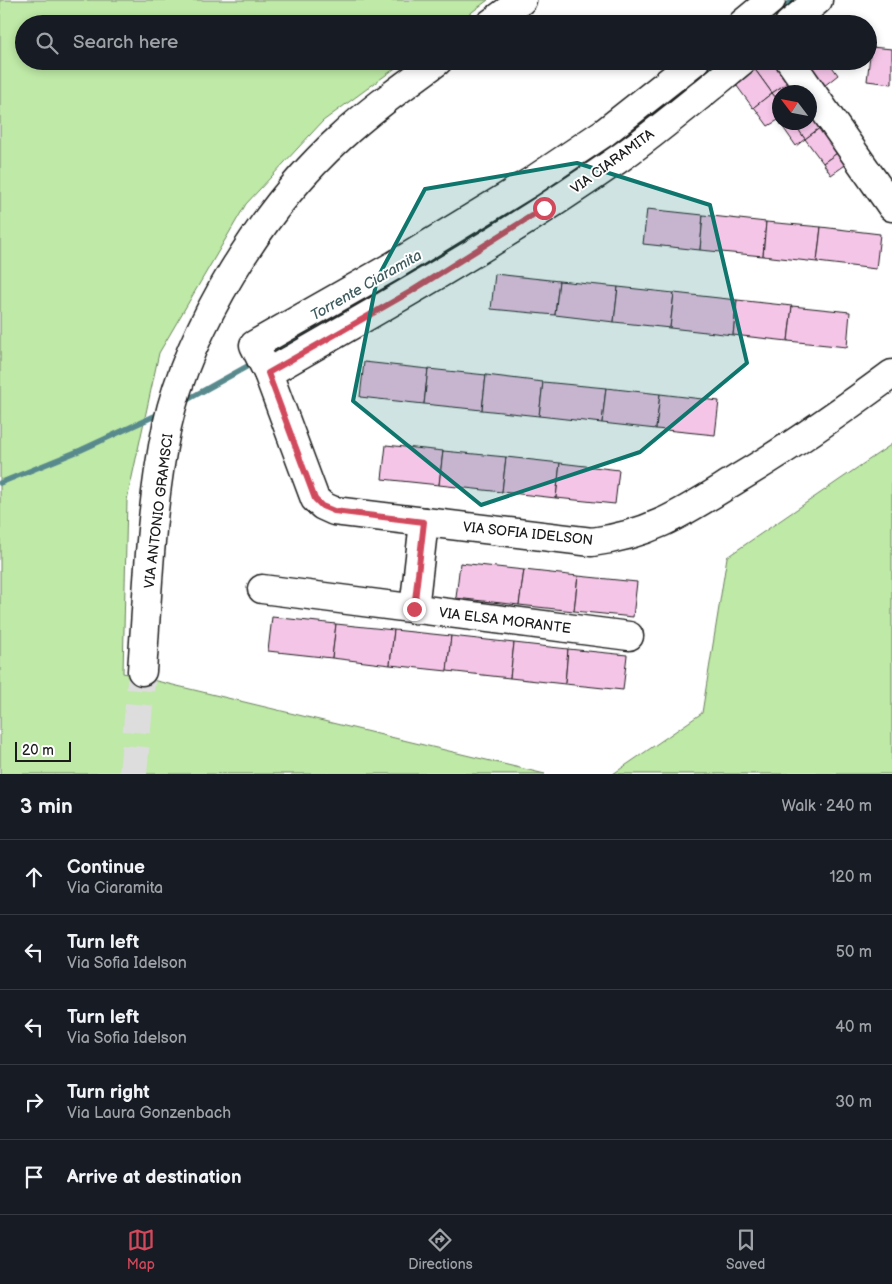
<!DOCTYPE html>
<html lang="en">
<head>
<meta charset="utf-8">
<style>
	body { margin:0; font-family:"Balsamiq Sans",sans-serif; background:#242831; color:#f1f3f6 }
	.compass { position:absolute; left:772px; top:85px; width:45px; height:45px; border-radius:50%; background:#171b24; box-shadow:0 2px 8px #0003; rotate:302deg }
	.scale { position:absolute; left:15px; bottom:12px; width:56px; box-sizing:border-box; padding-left:5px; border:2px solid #1c1c1c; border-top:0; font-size:14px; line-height:18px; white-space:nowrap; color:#1c1c1c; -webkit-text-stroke:4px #fff; paint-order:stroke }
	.stop { position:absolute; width:15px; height:15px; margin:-11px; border:4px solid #d1495b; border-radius:50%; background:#fff }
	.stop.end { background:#d1495b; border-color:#fff; box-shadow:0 1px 5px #0008 }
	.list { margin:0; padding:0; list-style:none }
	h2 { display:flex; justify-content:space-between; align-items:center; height:65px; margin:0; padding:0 20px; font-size:21px }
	h2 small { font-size:16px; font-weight:400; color:#9ea1a6 }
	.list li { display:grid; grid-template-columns:32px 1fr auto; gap:15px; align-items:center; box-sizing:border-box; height:75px; padding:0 20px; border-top:1px solid #363941 }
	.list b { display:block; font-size:19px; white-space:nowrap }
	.list p { margin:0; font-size:16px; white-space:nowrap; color:#9ea1a6 }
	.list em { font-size:16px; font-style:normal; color:#9ea1a6 }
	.icon { flex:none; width:28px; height:28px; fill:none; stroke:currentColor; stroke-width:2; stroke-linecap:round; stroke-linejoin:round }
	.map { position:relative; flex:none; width:892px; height:774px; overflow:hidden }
	.search { position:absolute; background:#171b24; box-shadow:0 2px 8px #0003; left:15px; right:15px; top:15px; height:55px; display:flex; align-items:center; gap:12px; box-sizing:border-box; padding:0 18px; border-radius:28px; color:#9ea1a6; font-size:19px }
	.sheet { height:440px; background:#171b24 }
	nav { display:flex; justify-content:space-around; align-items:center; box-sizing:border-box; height:70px; border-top:1px solid #363941; background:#171b24; font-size:14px; color:#9ea1a6 }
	nav a { display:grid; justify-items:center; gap:2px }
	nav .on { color:#d1495b }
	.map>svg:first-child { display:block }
	.green { fill:#bee9a6; stroke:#6d8261 }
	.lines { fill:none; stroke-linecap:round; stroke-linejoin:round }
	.stream { stroke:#598a8d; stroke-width:5.5 }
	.building { fill:#f5c5e8; stroke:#1c1c1c }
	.major-tunnel { stroke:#ddd; stroke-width:28; stroke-dasharray:28 14; stroke-linecap:butt }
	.minor-casing { stroke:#1c1c1c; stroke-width:31 }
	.major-casing { stroke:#1c1c1c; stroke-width:31 }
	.minor { stroke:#fff; stroke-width:28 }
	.major { stroke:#fff; stroke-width:28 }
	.route { stroke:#d1495b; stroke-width:6 }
	.marked { fill:#0f766e; fill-opacity:0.2; stroke:#0f766e; stroke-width:4; stroke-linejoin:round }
	.labels { text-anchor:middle; stroke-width:4; stroke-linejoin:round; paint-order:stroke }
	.street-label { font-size:14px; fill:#1c1c1c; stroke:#fff }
	.water-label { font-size:15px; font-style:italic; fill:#3f5c5e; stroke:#fff }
</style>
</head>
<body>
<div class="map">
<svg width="892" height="774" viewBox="0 0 892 774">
	<rect width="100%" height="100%" fill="#fff"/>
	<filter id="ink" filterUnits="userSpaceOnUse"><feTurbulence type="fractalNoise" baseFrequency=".02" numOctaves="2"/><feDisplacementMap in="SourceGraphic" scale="10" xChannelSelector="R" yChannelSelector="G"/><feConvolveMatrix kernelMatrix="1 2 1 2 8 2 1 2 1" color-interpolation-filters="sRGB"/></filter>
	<g filter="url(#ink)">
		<g class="green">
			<polygon points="0,0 488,0 456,24 24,24 24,61 405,61 323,121 246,204 159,353 127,500 123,673 545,774 0,774"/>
			<polygon points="892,444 892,774 613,774 702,713 727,557"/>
		</g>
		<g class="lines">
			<g class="stream">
				<polyline points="773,15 794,0"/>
				<polyline points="701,73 715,61"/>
				<polyline points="268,355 477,235 613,146 686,86"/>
				<polyline points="183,402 255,362"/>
				<polyline points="0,483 81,450 161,413"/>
			</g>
		</g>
		<g class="building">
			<polygon points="871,47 892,49 892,84 867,81"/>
			<polygon points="755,61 780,61 793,79 772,93 751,64"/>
			<polygon points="820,61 828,61 838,75 819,90 806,72"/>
			<polygon points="751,64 772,93 753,108 731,78"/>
			<polygon points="793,79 803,92 780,92 780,103 772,93"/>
			<polygon points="772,93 780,103 780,119 768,126 754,107"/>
			<polygon points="810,102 825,124 805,139 793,122 810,122"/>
			<polygon points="780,119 780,122 793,122 805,139 796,146 778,120"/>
			<polygon points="825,124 843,149 823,163 805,139"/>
			<polygon points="843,149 851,161 831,175 823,163"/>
			<polygon points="647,209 703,215 700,250 643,244"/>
			<polygon points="703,215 766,222 763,256 700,250"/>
			<polygon points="766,222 821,227 817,262 763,256"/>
			<polygon points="821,227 880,234 876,269 817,262"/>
			<polygon points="495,274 559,281 555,315 491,309"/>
			<polygon points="559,281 618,287 614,322 555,315"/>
			<polygon points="618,287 674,293 670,328 614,322"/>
			<polygon points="674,293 737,300 733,335 670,328"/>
			<polygon points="737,300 792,306 788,341 733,335"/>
			<polygon points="792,306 850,312 847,347 788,341"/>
			<polygon points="364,362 428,369 424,404 360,397"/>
			<polygon points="428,369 486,375 482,410 424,404"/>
			<polygon points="486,375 543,382 539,416 482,410"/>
			<polygon points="543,382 606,388 602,423 539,416"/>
			<polygon points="606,388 660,394 656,429 602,423"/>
			<polygon points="660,394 719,401 715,435 656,429"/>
			<polygon points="386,445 443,451 439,485 382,479"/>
			<polygon points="443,451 506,457 502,492 439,485"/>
			<polygon points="506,457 560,463 556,498 502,492"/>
			<polygon points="560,463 619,470 615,504 556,498"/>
			<polygon points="460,563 524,570 519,605 456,598"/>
			<polygon points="524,570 578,576 574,611 519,605"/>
			<polygon points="578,576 637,582 633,617 574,611"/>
			<polygon points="272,617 336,624 332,658 268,651"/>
			<polygon points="336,624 394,630 390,665 332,658"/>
			<polygon points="394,630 451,636 447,671 390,665"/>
			<polygon points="451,636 514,643 510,678 447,671"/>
			<polygon points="514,643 568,649 565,684 510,678"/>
			<polygon points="568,649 627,655 623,690 565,684"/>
		</g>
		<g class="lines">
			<polyline class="major-tunnel" points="133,774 142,671"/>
			<defs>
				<g id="minor">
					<polyline points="742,24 771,0"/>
					<polyline points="789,24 818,0"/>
					<path d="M695,61L605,132L529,183L393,266L254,345L268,373L315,499L323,506L334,511L592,542C653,534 685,511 737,479C791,447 842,411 892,374"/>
					<polyline points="790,61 892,207"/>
					<path d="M268,373C387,305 507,237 620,158C662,128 702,94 742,61"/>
					<polyline points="262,589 629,636"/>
					<polyline points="414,609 424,522"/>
				</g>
				<g id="major">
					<polyline points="490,24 522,0"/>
					<path d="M142,671C148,590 150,506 167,426C189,326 264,207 340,138C370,110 404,86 438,61"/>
				</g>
			</defs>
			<use href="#minor" class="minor-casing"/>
			<use href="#major" class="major-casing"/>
			<use href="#minor" class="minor"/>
			<use href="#major" class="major"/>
		</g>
	</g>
	<g class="lines" filter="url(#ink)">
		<polyline class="route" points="414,609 424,522 334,511 322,506 315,499 268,373 410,292 544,208"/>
	</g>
	<path class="marked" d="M577,163L710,205L747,363L640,452L481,505L353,401L377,279L425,189Z"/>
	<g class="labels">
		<g class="street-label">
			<text transform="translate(612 161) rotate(-36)" y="5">VIA CIARAMITA</text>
			<text transform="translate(158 511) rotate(-83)" y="5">VIA ANTONIO GRAMSCI</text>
			<text transform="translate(528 533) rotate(6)" y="5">VIA SOFIA IDELSON</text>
			<text transform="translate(505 620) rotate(7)" y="5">VIA ELSA MORANTE</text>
		</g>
		<g class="water-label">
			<text transform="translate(366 285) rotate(-30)" y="5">Torrente Ciaramita</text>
		</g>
	</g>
</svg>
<svg class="compass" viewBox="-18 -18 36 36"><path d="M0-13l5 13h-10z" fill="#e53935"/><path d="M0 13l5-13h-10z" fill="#9ea1a6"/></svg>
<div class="scale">20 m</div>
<div class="stop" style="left:544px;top:208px"></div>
<div class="stop end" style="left:414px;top:609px"></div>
<div class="search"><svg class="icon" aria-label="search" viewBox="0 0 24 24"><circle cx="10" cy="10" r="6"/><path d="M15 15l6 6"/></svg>Search here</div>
</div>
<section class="sheet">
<h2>3 min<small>Walk · 240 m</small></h2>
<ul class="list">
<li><svg class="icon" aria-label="ahead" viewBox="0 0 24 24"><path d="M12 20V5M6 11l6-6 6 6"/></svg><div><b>Continue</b><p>Via Ciaramita</p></div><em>120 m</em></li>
<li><svg class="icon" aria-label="left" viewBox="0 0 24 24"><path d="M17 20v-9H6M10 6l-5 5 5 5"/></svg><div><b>Turn left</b><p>Via Sofia Idelson</p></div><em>50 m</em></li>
<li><svg class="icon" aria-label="left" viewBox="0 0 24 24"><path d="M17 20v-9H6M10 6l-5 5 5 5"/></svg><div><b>Turn left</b><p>Via Sofia Idelson</p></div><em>40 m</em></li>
<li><svg class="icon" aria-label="right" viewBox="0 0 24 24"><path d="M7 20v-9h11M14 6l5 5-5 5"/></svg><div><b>Turn right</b><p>Via Laura Gonzenbach</p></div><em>30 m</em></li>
<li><svg class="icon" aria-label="arrive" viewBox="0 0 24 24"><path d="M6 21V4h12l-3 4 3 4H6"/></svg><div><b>Arrive at destination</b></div></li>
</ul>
</section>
<nav>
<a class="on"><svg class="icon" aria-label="map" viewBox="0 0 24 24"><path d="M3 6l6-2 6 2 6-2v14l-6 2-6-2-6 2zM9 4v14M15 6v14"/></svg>Map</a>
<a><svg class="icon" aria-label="directions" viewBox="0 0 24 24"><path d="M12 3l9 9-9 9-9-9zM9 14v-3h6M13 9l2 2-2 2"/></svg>Directions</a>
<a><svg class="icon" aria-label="saved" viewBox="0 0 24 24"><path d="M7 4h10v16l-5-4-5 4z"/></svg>Saved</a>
</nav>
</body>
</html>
